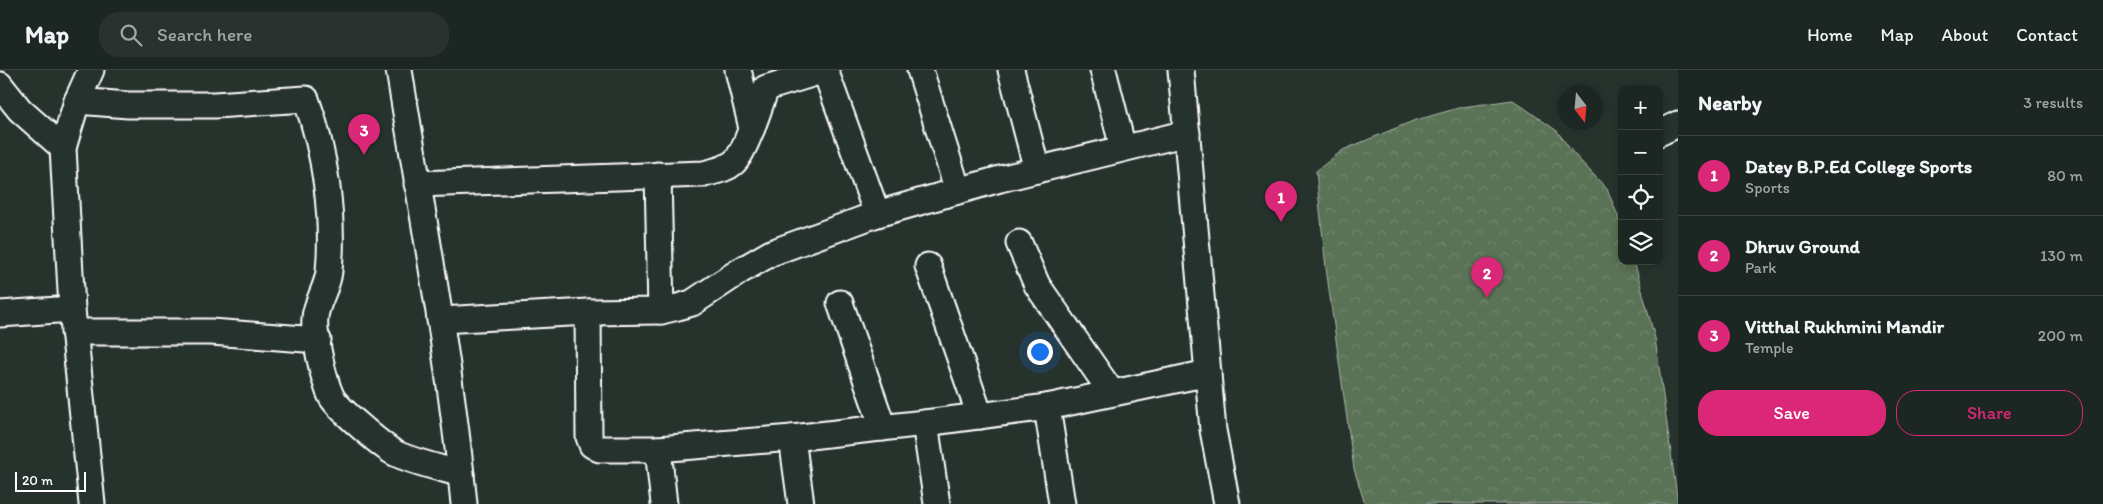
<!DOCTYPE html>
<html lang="en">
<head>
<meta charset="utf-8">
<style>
	body { margin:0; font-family:Itim,sans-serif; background:#29322f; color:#f1f3f6 }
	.controls { position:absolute; right:15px; top:15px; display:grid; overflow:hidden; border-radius:10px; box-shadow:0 2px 8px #0003 }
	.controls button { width:45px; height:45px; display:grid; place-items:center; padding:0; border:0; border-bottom:1px solid #3a4340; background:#1c2622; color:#f1f3f6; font:25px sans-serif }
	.compass { position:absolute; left:1558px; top:15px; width:45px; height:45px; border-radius:50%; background:#1c2622; box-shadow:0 2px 8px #0003; rotate:164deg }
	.scale { position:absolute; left:15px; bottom:12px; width:71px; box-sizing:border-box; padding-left:5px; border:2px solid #fff; border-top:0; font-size:14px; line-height:18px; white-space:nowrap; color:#fff; -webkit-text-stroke:4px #26332d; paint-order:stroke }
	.you { position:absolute; left:1039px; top:281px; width:18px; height:18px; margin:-12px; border:4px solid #fff; border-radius:50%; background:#1a73e8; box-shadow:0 0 0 8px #1a73e833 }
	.badge { display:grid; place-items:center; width:32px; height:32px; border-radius:50%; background:#db2777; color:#fff; font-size:16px; font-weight:700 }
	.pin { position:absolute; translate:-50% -41px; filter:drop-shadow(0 1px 2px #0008) }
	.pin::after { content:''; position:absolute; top:26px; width:18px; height:15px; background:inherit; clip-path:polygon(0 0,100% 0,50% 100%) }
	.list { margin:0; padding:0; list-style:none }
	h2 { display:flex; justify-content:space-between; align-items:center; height:65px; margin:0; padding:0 20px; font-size:21px }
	h2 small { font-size:16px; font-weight:400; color:#a0a5a5 }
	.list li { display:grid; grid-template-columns:32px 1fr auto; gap:15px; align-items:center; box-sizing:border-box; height:80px; padding:0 20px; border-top:1px solid #3a4340 }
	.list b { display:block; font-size:19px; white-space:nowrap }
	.list p { margin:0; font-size:16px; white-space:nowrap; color:#a0a5a5 }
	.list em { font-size:16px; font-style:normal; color:#a0a5a5 }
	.actions { display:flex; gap:10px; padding:15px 20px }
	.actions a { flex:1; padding:11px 0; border:1px solid #db2777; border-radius:20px; text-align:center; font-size:18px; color:#db2777 }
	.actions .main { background:#db2777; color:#fff }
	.icon { flex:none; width:28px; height:28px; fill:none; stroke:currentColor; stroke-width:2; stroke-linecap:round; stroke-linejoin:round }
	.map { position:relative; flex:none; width:1678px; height:434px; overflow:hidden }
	header { display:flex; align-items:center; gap:30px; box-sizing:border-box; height:70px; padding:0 25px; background:#1c2622; border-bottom:1px solid #3a4340 }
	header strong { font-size:24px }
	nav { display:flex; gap:28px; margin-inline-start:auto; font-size:18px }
	.search { width:350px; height:45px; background:#29322f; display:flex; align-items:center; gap:12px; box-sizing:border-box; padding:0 18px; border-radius:20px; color:#a0a5a5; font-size:19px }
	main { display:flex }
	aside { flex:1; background:#1c2622 }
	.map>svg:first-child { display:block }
	.park { fill:url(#park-crowns); stroke:#acb8aa }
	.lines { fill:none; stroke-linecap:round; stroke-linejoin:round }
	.minor-casing { stroke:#fff; stroke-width:29 }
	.minor { stroke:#26332d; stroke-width:25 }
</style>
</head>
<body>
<header>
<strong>Map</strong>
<div class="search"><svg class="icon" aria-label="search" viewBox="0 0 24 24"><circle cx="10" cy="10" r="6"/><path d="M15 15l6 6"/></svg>Search here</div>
<nav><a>Home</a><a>Map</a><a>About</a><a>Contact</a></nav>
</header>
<main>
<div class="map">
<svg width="1678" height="434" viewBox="0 0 1678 434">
	<defs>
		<pattern id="park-crowns" width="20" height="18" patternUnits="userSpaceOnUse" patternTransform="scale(1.25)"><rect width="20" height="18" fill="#5a7256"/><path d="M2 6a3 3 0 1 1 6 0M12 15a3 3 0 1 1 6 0" fill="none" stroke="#73876f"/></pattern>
	</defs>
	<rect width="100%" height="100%" fill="#26332d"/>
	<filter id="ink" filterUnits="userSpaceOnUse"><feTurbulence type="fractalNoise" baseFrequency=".02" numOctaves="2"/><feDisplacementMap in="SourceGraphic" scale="10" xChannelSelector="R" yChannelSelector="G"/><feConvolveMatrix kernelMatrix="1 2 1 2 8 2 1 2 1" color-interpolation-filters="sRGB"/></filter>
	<g filter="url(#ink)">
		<polygon class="park" points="1513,30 1557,61 1573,83 1607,119 1622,156 1622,191 1634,191 1655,268 1678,434 1365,434 1354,399 1326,198 1316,101 1343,80 1413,51 1462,37"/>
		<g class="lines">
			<defs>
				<g id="minor">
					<path d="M399,0C422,144 450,288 464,434"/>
					<polyline points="738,0 752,58"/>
					<polyline points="825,0 877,144"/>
					<polyline points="920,0 958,121"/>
					<polyline points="1011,0 1037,100"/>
					<polyline points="1103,0 1123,78"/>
					<polyline points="1181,0 1213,360 1227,434"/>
					<polyline points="0,15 20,40 63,78"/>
					<path d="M77,31L128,35H215L306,29C325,81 334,145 329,201C328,217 316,232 315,248C313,264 324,311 331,326C337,338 380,374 393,382C406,390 444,399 461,404"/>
					<polyline points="1659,63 1678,54"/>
					<polyline points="658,105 661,241"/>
					<path d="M417,114L704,104C714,101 725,100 733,93C744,86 761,32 766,18L825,0"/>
					<polyline points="1019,173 1037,215 1112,323"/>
					<polyline points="928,196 980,346"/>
					<polyline points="840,233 883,358"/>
					<polyline points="72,239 63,78 77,31 91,0"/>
					<polyline points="588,242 589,367 592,375 599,379 658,379 792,368 925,353 1047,337 1208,303"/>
					<polyline points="0,244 72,239 92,434"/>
					<polyline points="440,250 588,242 661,241 678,237 692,233 740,201 771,183 877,144 1000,109 1187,63"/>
					<polyline points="74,262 211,262 318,270"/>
					<polyline points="1047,337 1062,434"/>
					<polyline points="925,353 937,434"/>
					<polyline points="792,368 801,434"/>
					<polyline points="658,379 664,434"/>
				</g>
			</defs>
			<use href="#minor" class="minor-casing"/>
			<use href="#minor" class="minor"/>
		</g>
	</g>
</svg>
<div class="controls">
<button>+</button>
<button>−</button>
<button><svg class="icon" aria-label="locate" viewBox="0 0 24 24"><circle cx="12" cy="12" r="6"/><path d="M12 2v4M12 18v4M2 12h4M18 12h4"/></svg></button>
<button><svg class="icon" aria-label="layers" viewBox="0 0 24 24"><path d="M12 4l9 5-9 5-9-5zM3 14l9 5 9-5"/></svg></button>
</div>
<svg class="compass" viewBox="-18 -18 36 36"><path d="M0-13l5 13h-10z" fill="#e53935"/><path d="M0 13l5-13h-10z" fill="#a0a5a5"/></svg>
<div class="scale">20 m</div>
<div class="you"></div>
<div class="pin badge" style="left:1281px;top:152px">1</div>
<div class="pin badge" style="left:1487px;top:228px">2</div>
<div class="pin badge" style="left:364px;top:85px">3</div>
</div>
<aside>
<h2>Nearby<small>3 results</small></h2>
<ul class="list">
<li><span class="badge">1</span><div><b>Datey B.P.Ed College Sports</b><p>Sports</p></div><em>80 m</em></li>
<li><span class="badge">2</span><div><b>Dhruv Ground</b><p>Park</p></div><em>130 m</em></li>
<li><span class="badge">3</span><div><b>Vitthal Rukhmini Mandir</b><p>Temple</p></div><em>200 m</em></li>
</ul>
<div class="actions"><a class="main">Save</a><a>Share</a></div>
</aside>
</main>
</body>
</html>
